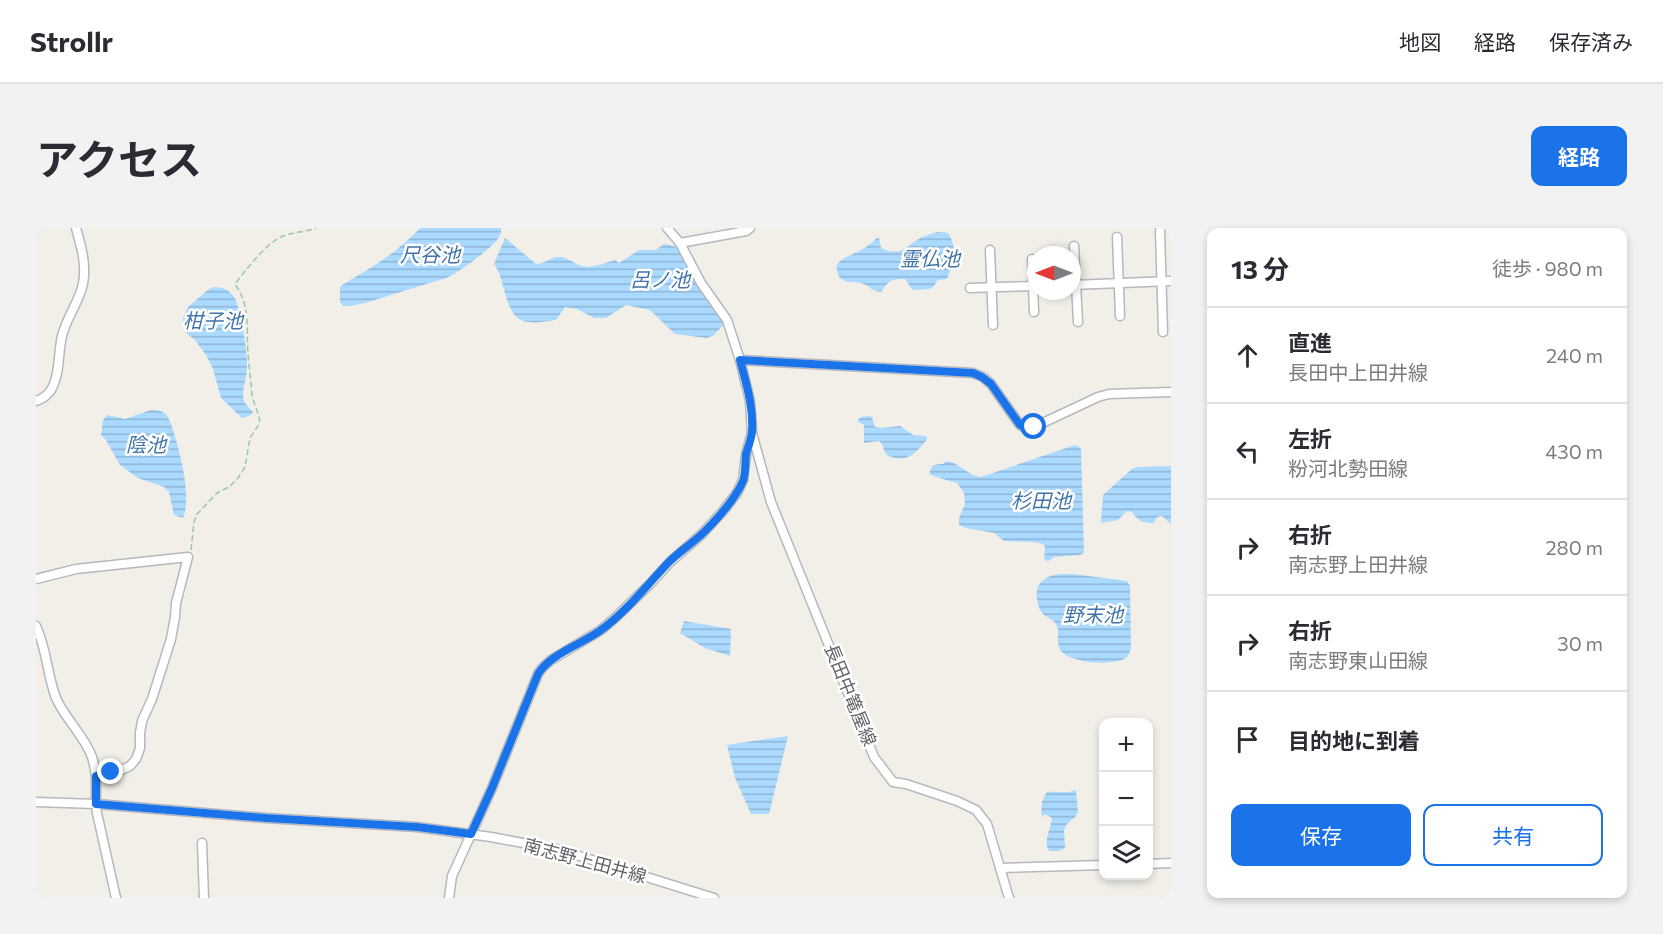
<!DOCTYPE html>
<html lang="ja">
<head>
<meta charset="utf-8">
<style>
	body { margin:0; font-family:Commissioner,"Noto Sans JP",sans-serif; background:#f2f2f3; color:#2b2b33 }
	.controls { position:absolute; right:18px; bottom:18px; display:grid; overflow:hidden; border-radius:12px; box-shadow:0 3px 9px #0003 }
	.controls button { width:54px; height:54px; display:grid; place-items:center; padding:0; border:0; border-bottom:2px solid #e1e1e2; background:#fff; color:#2b2b33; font:30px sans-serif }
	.compass { position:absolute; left:991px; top:18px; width:54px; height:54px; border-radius:50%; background:#fff; box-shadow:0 3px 9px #0003; rotate:270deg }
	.stop { position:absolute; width:18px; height:18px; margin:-14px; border:4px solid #1a73e8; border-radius:50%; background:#fff }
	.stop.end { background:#1a73e8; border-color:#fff; box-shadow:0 2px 6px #0008 }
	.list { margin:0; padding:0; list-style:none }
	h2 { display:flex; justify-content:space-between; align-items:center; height:78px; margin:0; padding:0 24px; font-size:26px }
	h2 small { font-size:20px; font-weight:400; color:#7c7c81 }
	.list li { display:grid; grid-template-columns:39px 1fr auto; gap:18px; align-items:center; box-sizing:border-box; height:96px; padding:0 24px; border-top:2px solid #e1e1e2 }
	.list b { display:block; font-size:22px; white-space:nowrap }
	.list p { margin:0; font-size:20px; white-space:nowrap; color:#7c7c81 }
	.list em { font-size:20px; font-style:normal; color:#7c7c81 }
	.actions { display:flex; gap:12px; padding:18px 24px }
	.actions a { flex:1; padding:14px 0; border:2px solid #1a73e8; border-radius:12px; text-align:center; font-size:21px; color:#1a73e8 }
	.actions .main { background:#1a73e8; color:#fff }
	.icon { flex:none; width:33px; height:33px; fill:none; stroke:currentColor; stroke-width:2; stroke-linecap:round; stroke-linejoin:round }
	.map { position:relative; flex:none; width:1135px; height:670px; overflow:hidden; border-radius:12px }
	header { display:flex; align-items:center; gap:36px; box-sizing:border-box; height:84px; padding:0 30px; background:#fff; border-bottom:2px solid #e1e1e2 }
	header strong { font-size:28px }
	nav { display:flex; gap:33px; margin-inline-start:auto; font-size:21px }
	.intro { display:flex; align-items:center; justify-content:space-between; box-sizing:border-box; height:144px; padding:0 36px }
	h1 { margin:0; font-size:42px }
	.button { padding:15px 27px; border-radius:12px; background:#1a73e8; color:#fff; font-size:21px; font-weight:700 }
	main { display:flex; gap:36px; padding:0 36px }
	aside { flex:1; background:#fff; border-radius:12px; box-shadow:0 3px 9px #0003 }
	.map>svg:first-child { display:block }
	.water { fill:url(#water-rules) }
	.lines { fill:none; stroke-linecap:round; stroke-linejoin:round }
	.street-casing { stroke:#b5b8bc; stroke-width:11 }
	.path { stroke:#9cc7a9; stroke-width:1.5; stroke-dasharray:6 3; stroke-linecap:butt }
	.street { stroke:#fff; stroke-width:8 }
	.route { stroke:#1a73e8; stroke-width:8 }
	.labels { text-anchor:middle; stroke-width:5; stroke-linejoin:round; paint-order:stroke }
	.street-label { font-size:18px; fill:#5f6368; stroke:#fff }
	.water-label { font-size:20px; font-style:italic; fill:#4174aa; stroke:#fff }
</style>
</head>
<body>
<header>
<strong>Strollr</strong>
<nav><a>地図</a><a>経路</a><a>保存済み</a></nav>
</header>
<div class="intro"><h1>アクセス</h1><a class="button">経路</a></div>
<main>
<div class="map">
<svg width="1135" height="670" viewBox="0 0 1135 670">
	<defs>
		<pattern id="water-rules" width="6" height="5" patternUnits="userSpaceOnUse" patternTransform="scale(1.5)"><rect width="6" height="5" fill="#aadaff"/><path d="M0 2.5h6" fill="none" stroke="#8eb4d2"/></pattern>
	</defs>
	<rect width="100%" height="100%" fill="#f1efe8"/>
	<g class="water">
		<path d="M384,0H465C465,4 465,6 463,9C457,20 422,45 410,50L329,75L314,78H307L304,74V59L306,57C337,39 358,27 384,0Z"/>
		<path d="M901,4L912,5C922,20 917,33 912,49L910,51L902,52L897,59L893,61L878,62L875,60L869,51C855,51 853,52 845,64C835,63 835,58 827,56C817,52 811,57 803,49L800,38C807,28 815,28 825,22C831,19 836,14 841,10H843L845,20C865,30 870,18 886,9C891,7 896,6 901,4Z"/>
		<path d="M469,10L500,36C509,36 514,29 523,29C532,29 537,35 545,38C555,41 569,35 579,32L583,35L603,22H620L628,16L638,18L643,21L654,40L659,53L688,96L678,107L671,110L639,106L614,82L590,77L570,90H558L541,81L529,79L520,92C483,98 477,95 467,58C465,50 463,43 458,36Z"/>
		<path d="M178,59C187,59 193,62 198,69C205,79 212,127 211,139C211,150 205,163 208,173C210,177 214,181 217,184L215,187L206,190L185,170L177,141L170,127L159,112L149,104L148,99L147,90L152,79L173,61Z"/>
		<path d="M115,182C119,182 124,182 128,185C133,188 135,196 137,202C144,224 156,269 147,290L138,287L133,264L128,259L102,250L84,237L70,212L65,207L67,192L71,187L89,191Z"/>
		<path d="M833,188L836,189L839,199L845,200L864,198L877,207L890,208L891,212C881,222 875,233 859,230C857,229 851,228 850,226C847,222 848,217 843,213L828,215V197L822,194V192L825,189Z"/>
		<path d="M1039,217L1045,220L1048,325L1044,327L1018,329L1014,332L1011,333L1008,331L1009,319L1007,316L998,314L968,313L958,305L930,300L923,297V290L929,276L928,265L921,255L900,249L894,246C893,237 900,236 907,236L910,233C923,234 932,248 945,249Z"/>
		<path d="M1135,238V296L1126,288L1121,289L1118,295C1107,295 1102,293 1096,284L1091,283L1082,292L1065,295L1067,267L1096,241L1101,239Z"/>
		<path d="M1025,346H1037L1091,353L1094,358L1095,421C1094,423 1093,427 1091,429C1079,439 1034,435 1025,423C1019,415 1025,404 1020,396C1017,391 1010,389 1006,385C1003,381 1002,376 1001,372C998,355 1010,347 1025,346Z"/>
		<polygon points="648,393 695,401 694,428 669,420 644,405"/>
		<polygon points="752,508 733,586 715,586 699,550 691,517"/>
		<path d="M1040,562L1042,584L1040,588L1030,597L1028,602L1029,620L1023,623H1013C1007,614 1015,600 1016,590L1009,586L1006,589C1005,580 1005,572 1011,564C1022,563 1030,566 1040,562Z"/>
	</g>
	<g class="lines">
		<defs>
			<g id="street">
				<polyline points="1124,3 1127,104"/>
				<polyline points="1081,9 1084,88"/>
				<polyline points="644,15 710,3 714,0"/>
				<polyline points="1038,18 1042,94"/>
				<polyline points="954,22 957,97"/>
				<polyline points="996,31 998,84"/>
				<polyline points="1036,57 1135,53"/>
				<polyline points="934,60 1000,58"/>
				<polyline points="704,132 937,145 947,149 955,156 984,197 990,200 998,199 1062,169 1073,166 1135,164"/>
				<path d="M0,173C6,171 11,168 15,162C24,147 22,125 26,108C31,87 48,68 48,46C49,30 44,15 40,0"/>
				<polyline points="716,205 735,274 838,529 857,554 870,556 921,573 940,582 951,596 973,670"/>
				<polyline points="0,351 40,341 152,329 140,375 139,389 135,411 116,471 106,493 104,505 104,520 100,531 94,538 85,542 60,548 60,576 230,590 381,599 455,609 524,622 678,670"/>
				<path d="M0,398C11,421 11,447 20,470C29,491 48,507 56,529C58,535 59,542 60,548"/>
				<polyline points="0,574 60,576 61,585 80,670"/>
				<polyline points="166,615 168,670"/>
				<polyline points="1112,636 1135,635"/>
				<polyline points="964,640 1068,637"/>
				<polyline points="413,670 416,648 456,560 502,446 506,440 515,432 565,402 579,390 614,356 634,334 666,306 687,283 701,265 707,252 710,227 716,204 714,173 704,132 691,92 665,55 644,15 631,0"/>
			</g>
		</defs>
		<use href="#street" class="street-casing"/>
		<path class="path" d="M155,322L158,294L161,286L181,265L193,259L202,250L209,239L214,210L224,195C223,185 218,177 216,167C215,153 213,139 212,125C210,99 215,79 199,56C210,42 230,15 247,8C257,4 270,4 280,0"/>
		<use href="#street" class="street"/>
	</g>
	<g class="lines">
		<path class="route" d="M75,544L60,548V576L230,590L381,599L435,606L456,560L502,446C514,426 546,416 565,402C591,383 611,357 633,334C644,323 657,315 668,304C682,290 699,272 707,253C710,245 709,235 710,226C712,219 715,212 716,204C718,180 710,155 704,132L937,145L946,149L955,156L984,197L990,200L998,199"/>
	</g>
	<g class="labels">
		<g class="street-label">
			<text transform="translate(814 467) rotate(68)" y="6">長田中篭屋線</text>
			<text transform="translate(549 633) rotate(15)" y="6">南志野上田井線</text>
		</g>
		<g class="water-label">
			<text x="394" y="34">尺谷池</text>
			<text x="894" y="38">霊仏池</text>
			<text x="624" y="59">呂ノ池</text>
			<text x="177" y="100">柑子池</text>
			<text x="110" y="224">陰池</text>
			<text x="1005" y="280">杉田池</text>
			<text x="1057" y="394">野末池</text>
		</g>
	</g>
</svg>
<div class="controls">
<button>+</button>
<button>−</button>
<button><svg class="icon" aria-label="layers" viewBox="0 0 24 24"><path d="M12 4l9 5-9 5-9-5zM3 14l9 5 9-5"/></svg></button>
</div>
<svg class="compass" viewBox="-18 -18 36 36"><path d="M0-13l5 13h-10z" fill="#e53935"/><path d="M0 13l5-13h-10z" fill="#7c7c81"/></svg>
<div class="stop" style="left:998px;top:199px"></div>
<div class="stop end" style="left:75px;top:544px"></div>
</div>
<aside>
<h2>13 分<small>徒歩 · 980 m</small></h2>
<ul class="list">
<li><svg class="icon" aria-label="ahead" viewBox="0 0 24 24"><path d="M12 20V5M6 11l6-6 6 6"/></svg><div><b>直進</b><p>長田中上田井線</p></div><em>240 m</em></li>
<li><svg class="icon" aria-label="left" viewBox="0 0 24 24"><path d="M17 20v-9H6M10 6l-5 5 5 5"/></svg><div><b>左折</b><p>粉河北勢田線</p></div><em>430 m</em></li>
<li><svg class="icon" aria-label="right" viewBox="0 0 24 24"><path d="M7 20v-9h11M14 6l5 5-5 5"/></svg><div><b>右折</b><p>南志野上田井線</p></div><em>280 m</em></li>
<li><svg class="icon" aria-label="right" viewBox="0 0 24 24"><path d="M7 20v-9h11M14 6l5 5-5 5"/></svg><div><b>右折</b><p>南志野東山田線</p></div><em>30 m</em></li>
<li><svg class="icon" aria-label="arrive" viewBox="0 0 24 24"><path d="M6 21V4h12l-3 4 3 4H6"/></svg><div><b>目的地に到着</b></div></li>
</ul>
<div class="actions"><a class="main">保存</a><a>共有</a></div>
</aside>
</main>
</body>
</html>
